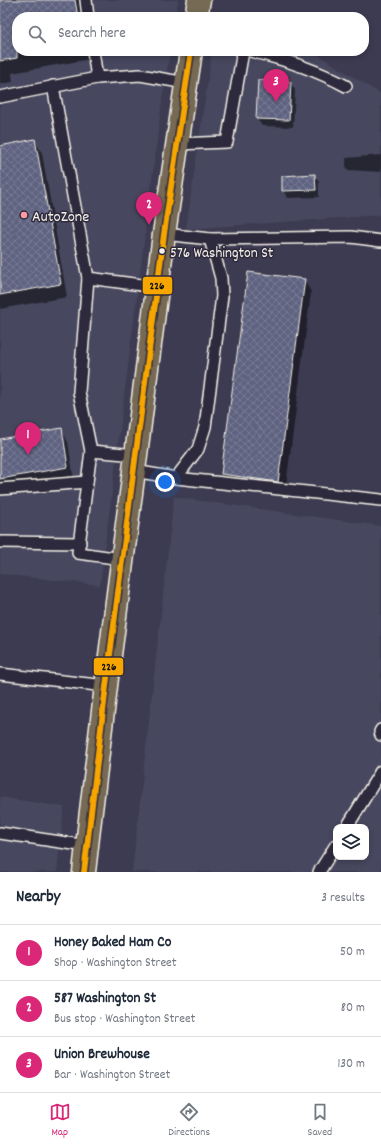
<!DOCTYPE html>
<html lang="en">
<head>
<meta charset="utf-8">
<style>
	body { margin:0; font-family:Dekko,sans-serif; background:#f6f6f7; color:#1f2937 }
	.controls { position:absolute; right:12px; bottom:12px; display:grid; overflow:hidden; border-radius:8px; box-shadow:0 2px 6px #0003 }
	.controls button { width:36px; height:36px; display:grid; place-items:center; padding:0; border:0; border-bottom:1px solid #e0e1e3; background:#fff; color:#1f2937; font:20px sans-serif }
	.you { position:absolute; left:165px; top:482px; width:14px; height:14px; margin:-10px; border:3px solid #fff; border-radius:50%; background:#1a73e8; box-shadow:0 0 0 6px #1a73e833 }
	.badge { display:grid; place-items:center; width:26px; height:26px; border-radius:50%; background:#db2777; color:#fff; font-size:13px; font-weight:700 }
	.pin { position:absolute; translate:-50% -33px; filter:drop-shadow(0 1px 2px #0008) }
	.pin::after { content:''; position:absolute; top:21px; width:14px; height:12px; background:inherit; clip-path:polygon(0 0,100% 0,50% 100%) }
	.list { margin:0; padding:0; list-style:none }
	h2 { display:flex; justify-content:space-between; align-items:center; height:52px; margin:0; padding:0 16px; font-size:17px }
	h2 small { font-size:13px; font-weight:400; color:#747a83 }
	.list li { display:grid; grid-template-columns:26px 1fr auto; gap:12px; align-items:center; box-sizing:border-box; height:56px; padding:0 16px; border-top:1px solid #e0e1e3 }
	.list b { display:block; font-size:15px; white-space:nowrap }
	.list p { margin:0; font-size:13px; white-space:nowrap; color:#747a83 }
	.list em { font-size:13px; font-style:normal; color:#747a83 }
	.icon { flex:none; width:22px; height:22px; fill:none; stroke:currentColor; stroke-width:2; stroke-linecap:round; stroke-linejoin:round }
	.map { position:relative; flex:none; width:381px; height:872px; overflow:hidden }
	.search { position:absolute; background:#fff; box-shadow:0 2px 6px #0003; left:12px; right:12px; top:12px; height:44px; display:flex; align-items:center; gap:10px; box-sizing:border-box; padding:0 14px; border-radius:16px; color:#747a83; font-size:15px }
	.sheet { height:220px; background:#fff }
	nav { display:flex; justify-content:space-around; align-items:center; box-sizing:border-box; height:56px; border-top:1px solid #e0e1e3; background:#fff; font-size:11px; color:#747a83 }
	nav a { display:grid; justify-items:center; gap:2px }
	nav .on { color:#db2777 }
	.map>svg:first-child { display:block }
	.built { fill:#47475f; fill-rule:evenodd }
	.shadow { fill:#0007 }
	.building { fill:url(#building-cross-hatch); stroke:#f4f1e8 }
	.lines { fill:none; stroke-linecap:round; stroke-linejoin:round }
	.service-casing { stroke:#f4f1e8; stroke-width:14 }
	.primary-casing { stroke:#f4f1e8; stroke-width:25 }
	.service { stroke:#2f2a3d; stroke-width:11 }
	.primary { stroke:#766a54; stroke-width:22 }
	.bus-1-casing { stroke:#2f2a3d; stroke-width:9 }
	.bus-1 { stroke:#f7a600; stroke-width:6 }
	.poi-dot { fill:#ff9aa2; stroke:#2f2a3d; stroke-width:1.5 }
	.bus-dot { fill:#f4f1e8; stroke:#2f2a3d; stroke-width:1.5 }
	.labels { text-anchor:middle; stroke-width:3; stroke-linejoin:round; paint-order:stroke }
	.bus-label { font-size:15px; fill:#f4f1e8; stroke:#2f2a3d; text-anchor:start }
	.poi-label { font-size:16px; fill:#f4f1e8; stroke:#2f2a3d; text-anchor:start }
	.line-badge { stroke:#2f2a3d; stroke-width:1.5 }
	.pale-badge-label { font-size:11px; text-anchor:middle; font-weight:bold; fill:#111 }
</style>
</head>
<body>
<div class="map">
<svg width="381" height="872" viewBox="0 0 381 872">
	<defs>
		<pattern id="building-cross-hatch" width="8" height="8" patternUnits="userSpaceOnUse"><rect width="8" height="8" fill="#5f6481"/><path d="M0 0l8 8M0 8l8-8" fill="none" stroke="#777b93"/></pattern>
	</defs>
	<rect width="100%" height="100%" fill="#3d3b51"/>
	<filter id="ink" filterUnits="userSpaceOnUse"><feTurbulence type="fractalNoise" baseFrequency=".025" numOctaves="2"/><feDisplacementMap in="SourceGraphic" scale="8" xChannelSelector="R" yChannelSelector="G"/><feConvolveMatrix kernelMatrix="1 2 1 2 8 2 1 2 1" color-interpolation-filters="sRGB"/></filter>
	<g filter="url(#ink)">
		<g class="built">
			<polygon points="0,0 178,0 175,17 17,17 17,51 170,51 162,101 100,585 0,574"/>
			<polygon points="212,51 302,51 318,55 381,94 381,215 186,229"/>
			<path d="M174,497L381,526V872H132ZM336,827H366V857H336Z"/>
			<polygon points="0,797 64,807 57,872 0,872"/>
		</g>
		<g class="shadow">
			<polygon points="0,0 79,0 82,17 17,17 17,51 88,51 90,59 12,73 13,82 0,84"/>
			<polygon points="290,82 295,90 293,127 262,126 257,119"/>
			<polygon points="35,141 42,153 67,297 0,309 0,147"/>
			<polygon points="381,155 381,172 348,170 346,166 346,158"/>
			<polygon points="315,175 319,182 319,197 288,198 283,191"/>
			<polygon points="304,280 311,292 285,494 229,487 222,474"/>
			<polygon points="61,429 68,442 74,480 0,492 0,440"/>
		</g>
		<g class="building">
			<polygon points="0,0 75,0 78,17 17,17 17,58 0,61"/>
			<polygon points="258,80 291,82 289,120 256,119"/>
			<polygon points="35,139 61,284 0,295 0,146"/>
			<polygon points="315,174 316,190 282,191 282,176"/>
			<polygon points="248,272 305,279 278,482 221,474"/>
			<polygon points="62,428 68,467 0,479 0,439"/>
		</g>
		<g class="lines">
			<defs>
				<g id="service">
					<polyline points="86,0 88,17"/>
					<polyline points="93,51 97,78 140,75 186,83"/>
					<path d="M250,51C284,59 315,69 346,86"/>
					<polyline points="53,86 88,278 157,287"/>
					<polyline points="0,97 97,78"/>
					<polyline points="177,144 227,142 243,51"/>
					<polyline points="164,234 210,239 351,237 381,241"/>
					<polyline points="88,278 79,392 91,451 136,455"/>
					<polyline points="91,451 78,553 122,559"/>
					<polyline points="134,471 176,478 381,500"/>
					<polyline points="176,478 198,449 205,427 222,296 221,278 210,239"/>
					<polyline points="0,489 87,482"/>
					<polyline points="0,542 80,543"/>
					<polyline points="0,674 106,686"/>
					<polyline points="381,730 380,732 381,735"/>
					<polyline points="347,827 381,771"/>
					<polyline points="0,833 87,846"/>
					<polyline points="319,872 336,845"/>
				</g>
				<g id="primary">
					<polyline points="196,17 199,0"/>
					<polyline points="84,872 91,811 106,686 136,455 164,234 191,51"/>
				</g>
			</defs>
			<use href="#service" class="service-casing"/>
			<use href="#primary" class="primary-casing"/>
			<use href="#service" class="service"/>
			<use href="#primary" class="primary"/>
			<defs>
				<polyline id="bus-1" points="84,872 106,686 164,234 191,51"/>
			</defs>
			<use href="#bus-1" class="bus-1-casing"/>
			<use href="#bus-1" class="bus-1"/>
		</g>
	</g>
	<circle class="poi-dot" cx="24" cy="215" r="4"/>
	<circle class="bus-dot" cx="162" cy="251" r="3.5"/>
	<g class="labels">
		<g class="bus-label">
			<text x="170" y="257">576 Washington St</text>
		</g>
		<g class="poi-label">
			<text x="32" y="221">AutoZone</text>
		</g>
	</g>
	<g class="line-badge">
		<rect x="142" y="276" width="31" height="19" rx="4" fill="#f7a600"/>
		<rect x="93" y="657" width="31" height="19" rx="4" fill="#f7a600"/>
	</g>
	<g class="pale-badge-label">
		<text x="157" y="289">226</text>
		<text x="109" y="670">226</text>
	</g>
</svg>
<div class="controls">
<button><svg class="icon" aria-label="layers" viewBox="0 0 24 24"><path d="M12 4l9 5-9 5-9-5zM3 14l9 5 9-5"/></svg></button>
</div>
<div class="you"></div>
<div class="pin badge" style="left:28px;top:455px">1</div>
<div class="pin badge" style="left:149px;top:225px">2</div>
<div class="pin badge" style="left:276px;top:102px">3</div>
<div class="search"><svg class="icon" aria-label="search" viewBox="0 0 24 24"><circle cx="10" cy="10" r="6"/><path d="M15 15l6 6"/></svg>Search here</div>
</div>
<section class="sheet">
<h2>Nearby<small>3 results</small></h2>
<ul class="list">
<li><span class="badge">1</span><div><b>Honey Baked Ham Co</b><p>Shop · Washington Street</p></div><em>50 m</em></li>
<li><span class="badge">2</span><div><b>587 Washington St</b><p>Bus stop · Washington Street</p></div><em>80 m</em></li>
<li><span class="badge">3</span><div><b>Union Brewhouse</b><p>Bar · Washington Street</p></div><em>130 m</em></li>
</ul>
</section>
<nav>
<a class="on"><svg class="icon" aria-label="map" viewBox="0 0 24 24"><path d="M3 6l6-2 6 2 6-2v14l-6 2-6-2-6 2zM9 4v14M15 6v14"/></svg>Map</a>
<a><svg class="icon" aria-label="directions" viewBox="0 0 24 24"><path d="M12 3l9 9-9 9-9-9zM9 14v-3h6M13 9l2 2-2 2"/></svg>Directions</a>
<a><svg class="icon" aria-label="saved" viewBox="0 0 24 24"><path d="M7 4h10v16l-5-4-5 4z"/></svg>Saved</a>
</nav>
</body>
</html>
